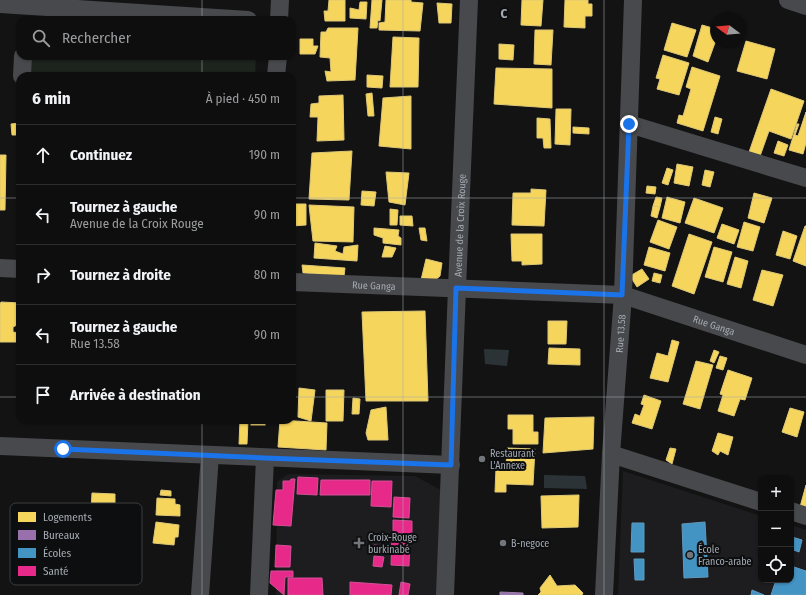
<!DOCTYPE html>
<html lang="fr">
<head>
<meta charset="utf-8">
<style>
	body { margin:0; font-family:"Fira Sans Condensed",sans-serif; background:#1c1c1c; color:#f1f3f6 }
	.controls { position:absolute; right:12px; bottom:12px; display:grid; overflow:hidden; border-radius:8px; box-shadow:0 1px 3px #0004 }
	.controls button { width:36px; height:36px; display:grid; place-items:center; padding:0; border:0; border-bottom:1px solid #2e2e2e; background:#0e0e0e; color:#f1f3f6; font:20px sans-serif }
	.compass { position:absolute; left:710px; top:12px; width:36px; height:36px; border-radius:50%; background:#0e0e0e; box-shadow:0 1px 3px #0004; rotate:286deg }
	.stop { position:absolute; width:12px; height:12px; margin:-9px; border:3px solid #1a73e8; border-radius:50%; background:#fff }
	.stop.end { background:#1a73e8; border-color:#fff; box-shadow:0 1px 4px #0008 }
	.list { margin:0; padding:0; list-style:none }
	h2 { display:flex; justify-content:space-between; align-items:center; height:52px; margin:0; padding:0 16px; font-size:17px }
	h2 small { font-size:13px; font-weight:400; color:#9b9c9e }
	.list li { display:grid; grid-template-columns:26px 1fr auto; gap:12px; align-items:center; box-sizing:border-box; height:60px; padding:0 16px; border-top:1px solid #2e2e2e }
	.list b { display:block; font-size:15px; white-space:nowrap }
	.list p { margin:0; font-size:13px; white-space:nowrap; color:#9b9c9e }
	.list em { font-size:13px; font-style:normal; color:#9b9c9e }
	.icon { flex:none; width:22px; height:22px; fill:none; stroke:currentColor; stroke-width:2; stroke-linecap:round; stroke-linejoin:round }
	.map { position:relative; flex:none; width:806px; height:595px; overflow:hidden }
	.search { position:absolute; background:#0e0e0e; box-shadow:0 1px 3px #0004; left:16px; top:16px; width:280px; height:44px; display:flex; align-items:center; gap:10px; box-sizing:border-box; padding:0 14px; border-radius:12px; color:#9b9c9e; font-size:15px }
	.panel { position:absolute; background:#0e0e0e; box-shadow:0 1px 3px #0004; left:16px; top:72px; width:280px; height:352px; border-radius:12px }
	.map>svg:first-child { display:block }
	.built { fill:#1d1d1f }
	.green { fill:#1d231d }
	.water { fill:#2b3337 }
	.homes { fill:#f6d55c; stroke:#dec876 }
	.offices { fill:#9970ab; stroke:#9d82ad }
	.schools { fill:#4393c3; stroke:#609abe }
	.health { fill:#e7298a; stroke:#d35096 }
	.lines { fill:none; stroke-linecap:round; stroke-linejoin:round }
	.minor { stroke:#47494c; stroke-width:18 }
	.route { stroke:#1a73e8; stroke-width:5 }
	.grid { fill:none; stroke:#a5abb3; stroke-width:1; stroke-opacity:0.55 }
	.poi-dot { fill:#72767b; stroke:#0d0e0f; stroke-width:1.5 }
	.labels { text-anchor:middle; stroke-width:4; stroke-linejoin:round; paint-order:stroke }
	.street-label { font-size:10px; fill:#a5abb3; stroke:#0d0e0f }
	.poi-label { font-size:10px; fill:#a5abb3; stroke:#0d0e0f; text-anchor:start }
	.key { fill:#0d0e0f; stroke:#3b3d40; stroke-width:1 }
	.key-label { font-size:11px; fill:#a5abb3 }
	.grid-label { font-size:13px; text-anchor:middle; font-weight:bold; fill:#a5abb3; stroke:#0d0e0f; stroke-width:4; stroke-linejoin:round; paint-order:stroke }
</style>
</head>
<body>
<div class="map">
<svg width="806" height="595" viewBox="0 0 806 595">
	<rect width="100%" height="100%" fill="#131313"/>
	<g class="built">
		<polygon points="623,471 761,516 761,580 791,580 791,525 806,530 806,595 618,595"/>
		<polygon points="288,474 415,476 441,490 441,595 276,595 277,482"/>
	</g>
	<polygon class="green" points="30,56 256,56 255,76 29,76"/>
	<g class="water">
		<polygon points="484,349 509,350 507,366 485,364"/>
		<polygon points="544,475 585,476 587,489 544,488"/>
	</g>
	<g class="homes">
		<polygon points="329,0 345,0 345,21 325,21 324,11 328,11"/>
		<polygon points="372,0 382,0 380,21 378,20 377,28 370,28"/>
		<polygon points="386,0 411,0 411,2 423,3 420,31 379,30 379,23 385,22"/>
		<polygon points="522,0 543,0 541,26 521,25"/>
		<polygon points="565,0 588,0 588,4 592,4 592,16 585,16 585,28 564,27"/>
		<polygon points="360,2 367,2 366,19 350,18 350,8 359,10"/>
		<polygon points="437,3 452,4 451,23 439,23"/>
		<polygon points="672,23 696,30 687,57 664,50"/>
		<polygon points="702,25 716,29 716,40 708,62 693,56"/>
		<polygon points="328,28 358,28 355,80 327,81 325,71 331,72 330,58 320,57 321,32 326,32"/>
		<polygon points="535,30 553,30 551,65 534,64"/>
		<polygon points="393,37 419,38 418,87 390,87"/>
		<polygon points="300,39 313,39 313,46 318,46 315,54 300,54"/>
		<polygon points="746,41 775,49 767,79 737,71"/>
		<polygon points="499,44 514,45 513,60 499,59"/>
		<polygon points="663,55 689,63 679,95 657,89 660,79 656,78"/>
		<polygon points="692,67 720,76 703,131 677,123 679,115 683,116 691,89 686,87"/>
		<polygon points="496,68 552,69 552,108 494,104"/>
		<polygon points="367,75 383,76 382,88 367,87"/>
		<polygon points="771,89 804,101 791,139 769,131 759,159 748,155"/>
		<polygon points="372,93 374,116 368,116 366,94"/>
		<polygon points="343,95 344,140 317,141 318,117 310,117 311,104 319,103 319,96"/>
		<polygon points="411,96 411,149 379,146 383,98"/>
		<polygon points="556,109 571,109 570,145 555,144"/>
		<polygon points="806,112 806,143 803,154 789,150 797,124 799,124 795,135 798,136"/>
		<polygon points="715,117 722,119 718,134 711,132"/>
		<polygon points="537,118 550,119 551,148 544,148 543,138 537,138"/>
		<polygon points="20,123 20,135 12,135 11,124"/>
		<polygon points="573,127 589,128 589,134 573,133"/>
		<polygon points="778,141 788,145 784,156 774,153"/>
		<polygon points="352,151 349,200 309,199 312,153"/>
		<polygon points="0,155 6,155 5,210 0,210"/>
		<polygon points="677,164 693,167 689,186 674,183"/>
		<polygon points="667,168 673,170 668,185 662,183"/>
		<polygon points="705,170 714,172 710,187 702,185"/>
		<polygon points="386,172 409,173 405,205 389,202"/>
		<polygon points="647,186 656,187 655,194 646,193"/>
		<polygon points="531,189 546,190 544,226 512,225 513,193 531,193"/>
		<polygon points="362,191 376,192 374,206 361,205"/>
		<polygon points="754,193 772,198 764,223 748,218"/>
		<polygon points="656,197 662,198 660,207 653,206"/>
		<polygon points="667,197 685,202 680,223 662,218"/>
		<polygon points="694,198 723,208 714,233 685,223"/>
		<polygon points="292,204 306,204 306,225 292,226"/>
		<polygon points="309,205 354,207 353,242 313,241"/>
		<polygon points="653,206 660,207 657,218 651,216"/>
		<polygon points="390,209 398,210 397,225 390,225"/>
		<polygon points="400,216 412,216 413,226 400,225"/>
		<polygon points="658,220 677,227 669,249 650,242"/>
		<polygon points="744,222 760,227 753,251 737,247"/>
		<polygon points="722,224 739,230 734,244 717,238"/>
		<polygon points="805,226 806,226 806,266 793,261"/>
		<polygon points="374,228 399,230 398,236 401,238 401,245 383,243 383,238 374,235"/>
		<polygon points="419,228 425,228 427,241 421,240"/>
		<polygon points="783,231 797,236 790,259 776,255"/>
		<polygon points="511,234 542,234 542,264 522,265 522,261 512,261"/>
		<polygon points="689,234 712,242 694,294 672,286"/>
		<polygon points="315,243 337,246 335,251 343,254 344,247 358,245 357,261 314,258"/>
		<polygon points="385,246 396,248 392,257 382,257"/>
		<polygon points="649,247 670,253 665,271 644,265"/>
		<polygon points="714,247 732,252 723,282 705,277"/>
		<polygon points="735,257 748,261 741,288 727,284"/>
		<polygon points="426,259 442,263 440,276 433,282 421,280"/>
		<polygon points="302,265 345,268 344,276 303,273"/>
		<polygon points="642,269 649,279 637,287 630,276"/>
		<polygon points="762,270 783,275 773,306 753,300"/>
		<polygon points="654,273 662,275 660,283 652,281"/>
		<polygon points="1,302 20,303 17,325 13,327 13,332 20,333 20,342 0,342 0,304"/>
		<polygon points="425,311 428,401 366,401 362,312"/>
		<polygon points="548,321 567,321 566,344 548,344"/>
		<polygon points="672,340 679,342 668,382 650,378 657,353 668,356"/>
		<polygon points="549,348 580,349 580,365 548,364"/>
		<polygon points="714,350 719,352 714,363 710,361"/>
		<polygon points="720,356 727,358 723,370 716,368"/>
		<polygon points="696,361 713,365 700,409 683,404"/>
		<polygon points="728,370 752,378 745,400 740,399 734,416 718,411 723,395 720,394"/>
		<polygon points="299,388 315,390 311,421 298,417"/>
		<polygon points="326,390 344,390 343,421 326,421"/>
		<polygon points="644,395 661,401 652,429 632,423 635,414 640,416 644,405 641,404"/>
		<polygon points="353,398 360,399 359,414 352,414"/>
		<polygon points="386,407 388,440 368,440 366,433 371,410"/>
		<polygon points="790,408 804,412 797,437 782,432"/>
		<polygon points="508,415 533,415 533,432 538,432 538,444 513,444 513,429 508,429"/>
		<polygon points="594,417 593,449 543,453 545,418"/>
		<polygon points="240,420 248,420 247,444 239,444"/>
		<rect x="251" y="420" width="14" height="5"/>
		<polygon points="280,420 327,423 326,450 278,447"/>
		<polygon points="718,433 733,437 728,455 720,451 718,455 712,451"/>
		<polygon points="507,448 535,449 533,485 506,484 506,492 495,492 496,468 506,468"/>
		<polygon points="670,448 676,449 672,464 666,460"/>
		<polygon points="806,485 806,509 800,507"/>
		<polygon points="161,490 171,491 171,496 160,495"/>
		<polygon points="92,493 115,494 115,512 91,511"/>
		<polygon points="579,495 578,527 542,528 541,496"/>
		<polygon points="157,498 175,499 175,504 180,505 180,516 156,515"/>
		<polygon points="156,522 179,525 178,537 175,537 174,545 153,543"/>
		<polygon points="550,575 557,586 575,585 583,593 582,595 538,595 541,592 540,588"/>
	</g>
	<polygon class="offices" points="500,592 523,593 523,595 500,595"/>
	<g class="schools">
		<polygon points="705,522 708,577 684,578 682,524"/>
		<polygon points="632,523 644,523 644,552 631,552"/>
		<polygon points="792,537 802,540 799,552 791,549"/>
		<polygon points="634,559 644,559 644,580 635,580"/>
		<polygon points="791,566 806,571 806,595 771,595 776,580 791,580"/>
		<polygon points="752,590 764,595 751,595"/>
	</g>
	<g class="health">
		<polygon points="298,477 318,478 317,495 297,494"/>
		<polygon points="291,479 295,479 291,526 273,525 276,490 283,490 283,481 290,481"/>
		<polygon points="321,480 370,480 370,495 320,495"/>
		<polygon points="372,481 392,481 391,507 371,506"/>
		<polygon points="394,497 410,498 409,518 393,517"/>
		<polygon points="393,520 412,521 412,534 393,533"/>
		<polygon points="392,536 410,537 409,566 391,565"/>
		<polygon points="276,545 291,546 290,567 275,567"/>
		<polygon points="374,545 383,546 382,554 373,553"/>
		<polygon points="374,556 384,557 382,567 373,566"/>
		<polygon points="271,571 293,571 293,577 285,577 284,595 270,583"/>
		<polygon points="288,578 322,578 323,595 288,595"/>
		<polygon points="350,582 392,585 391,595 350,595"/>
		<polygon points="401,582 410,584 408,595 399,595"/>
	</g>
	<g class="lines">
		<g class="minor">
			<polyline points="788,0 806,6"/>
			<polyline points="0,4 248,20"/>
			<polyline points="279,20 280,0"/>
			<polyline points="22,76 23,56"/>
			<polyline points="276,76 278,56"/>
			<polyline points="629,124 806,178"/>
			<polyline points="0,268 20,269"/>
			<path id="s1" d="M292,282L623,295L806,355"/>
			<polyline points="0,446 451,465"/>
			<polyline points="611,454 761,502"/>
			<polyline points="791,511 806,516"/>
			<polyline points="200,595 210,455"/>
			<polyline points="259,595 265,458"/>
			<path id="s2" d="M445,595L457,288L469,0"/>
			<path id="s3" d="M604,595L611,454L623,295L633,0"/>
		</g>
	</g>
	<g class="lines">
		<polyline class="route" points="63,449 265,458 451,465 456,288 622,295 629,124"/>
	</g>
	<path class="grid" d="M202,0V20M403,0V595M604,0V595M202,56V76M0,198H20M292,198H806M0,397H20M292,397H806M202,420V595"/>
	<g class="poi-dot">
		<circle cx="482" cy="459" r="4"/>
		<path d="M357 537h4v4h4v4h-4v4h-4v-4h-4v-4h4z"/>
		<circle cx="503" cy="543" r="4"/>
		<circle cx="690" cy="555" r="4"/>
	</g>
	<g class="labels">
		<g class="street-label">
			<text dy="4" stroke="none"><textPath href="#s2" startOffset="370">Avenue de la Croix Rouge</textPath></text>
			<text dy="4" stroke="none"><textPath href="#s1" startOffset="82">Rue Ganga</textPath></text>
			<text dy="4" stroke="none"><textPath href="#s1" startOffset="427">Rue Ganga</textPath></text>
			<text dy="4" stroke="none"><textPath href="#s3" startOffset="262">Rue 13.58</textPath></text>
		</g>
		<g class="poi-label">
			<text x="490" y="457">Restaurant<tspan x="490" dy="12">L'Annexe</tspan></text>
			<text x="368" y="541">Croix-Rouge<tspan x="368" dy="12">burkinabé</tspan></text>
			<text x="511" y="547">B-negoce</text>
			<text x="698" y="553">École<tspan x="698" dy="12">Franco-arabe</tspan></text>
		</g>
	</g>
	<rect x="10" y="503" width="132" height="82" rx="6" class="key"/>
	<rect x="18" y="512" width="18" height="10" fill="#f6d55c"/>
	<rect x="18" y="530" width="18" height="10" fill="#9970ab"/>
	<rect x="18" y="548" width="18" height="10" fill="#4393c3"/>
	<rect x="18" y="566" width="18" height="10" fill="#e7298a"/>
	<g class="key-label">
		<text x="43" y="521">Logements</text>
		<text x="43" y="539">Bureaux</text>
		<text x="43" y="557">Écoles</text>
		<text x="43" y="575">Santé</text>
	</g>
	<g class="grid-label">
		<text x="504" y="18">C</text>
	</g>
</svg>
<div class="controls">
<button>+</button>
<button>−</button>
<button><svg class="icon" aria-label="locate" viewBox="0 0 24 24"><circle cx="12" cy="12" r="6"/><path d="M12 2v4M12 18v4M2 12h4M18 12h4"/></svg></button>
</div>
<svg class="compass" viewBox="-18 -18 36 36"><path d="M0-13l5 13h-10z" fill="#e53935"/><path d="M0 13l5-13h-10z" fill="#9b9c9e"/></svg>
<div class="stop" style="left:63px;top:449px"></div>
<div class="stop end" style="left:629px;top:124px"></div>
<div class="search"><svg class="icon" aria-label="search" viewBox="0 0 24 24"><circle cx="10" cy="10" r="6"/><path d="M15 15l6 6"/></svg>Rechercher</div>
<section class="panel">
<h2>6 min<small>À pied · 450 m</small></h2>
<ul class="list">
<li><svg class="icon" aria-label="ahead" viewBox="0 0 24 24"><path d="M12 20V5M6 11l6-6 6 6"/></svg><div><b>Continuez</b></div><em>190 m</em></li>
<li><svg class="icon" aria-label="left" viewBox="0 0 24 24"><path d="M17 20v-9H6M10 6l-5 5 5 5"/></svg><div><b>Tournez à gauche</b><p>Avenue de la Croix Rouge</p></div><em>90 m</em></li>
<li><svg class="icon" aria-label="right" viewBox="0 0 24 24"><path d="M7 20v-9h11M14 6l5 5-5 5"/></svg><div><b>Tournez à droite</b></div><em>80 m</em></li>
<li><svg class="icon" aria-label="left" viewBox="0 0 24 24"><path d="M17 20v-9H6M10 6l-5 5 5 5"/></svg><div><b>Tournez à gauche</b><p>Rue 13.58</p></div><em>90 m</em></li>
<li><svg class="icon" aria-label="arrive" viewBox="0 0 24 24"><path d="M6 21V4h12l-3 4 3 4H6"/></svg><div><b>Arrivée à destination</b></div></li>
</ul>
</section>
</div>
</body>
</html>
